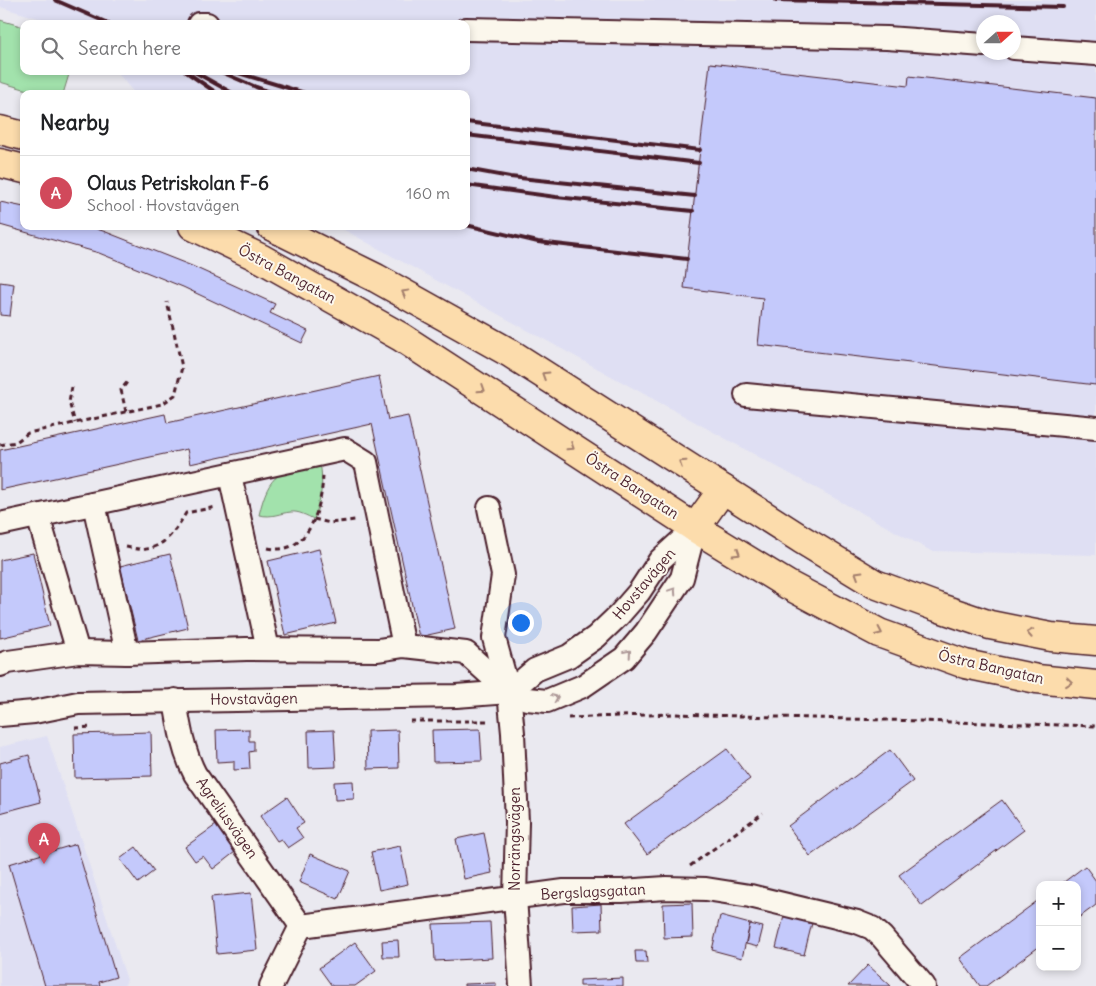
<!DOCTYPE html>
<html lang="en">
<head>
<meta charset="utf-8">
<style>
	body { margin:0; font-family:Delius,sans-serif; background:#f2f2f2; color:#202124 }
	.controls { position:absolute; right:15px; bottom:15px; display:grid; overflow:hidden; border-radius:10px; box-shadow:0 2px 8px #0003 }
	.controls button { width:45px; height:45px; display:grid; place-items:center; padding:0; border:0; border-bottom:1px solid #e0e0e0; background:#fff; color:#202124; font:25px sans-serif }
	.compass { position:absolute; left:976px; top:15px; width:45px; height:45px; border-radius:50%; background:#fff; box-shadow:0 2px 8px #0003; rotate:69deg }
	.you { position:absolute; left:520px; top:622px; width:18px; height:18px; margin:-12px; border:4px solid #fff; border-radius:50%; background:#1a73e8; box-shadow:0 0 0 8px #1a73e833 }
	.badge { display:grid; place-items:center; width:32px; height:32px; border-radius:50%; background:#d1495b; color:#fff; font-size:16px; font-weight:700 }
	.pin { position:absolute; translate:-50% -41px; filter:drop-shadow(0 1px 2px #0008) }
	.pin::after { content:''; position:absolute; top:26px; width:18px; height:15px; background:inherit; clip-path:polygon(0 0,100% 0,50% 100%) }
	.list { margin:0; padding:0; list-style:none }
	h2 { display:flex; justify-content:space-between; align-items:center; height:65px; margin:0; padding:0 20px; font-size:21px }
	h2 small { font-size:16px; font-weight:400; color:#757577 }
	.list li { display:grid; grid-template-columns:32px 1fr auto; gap:15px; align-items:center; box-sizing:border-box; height:75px; padding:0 20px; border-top:1px solid #e0e0e0 }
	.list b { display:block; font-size:19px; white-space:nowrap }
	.list p { margin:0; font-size:16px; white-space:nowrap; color:#757577 }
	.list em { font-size:16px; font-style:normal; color:#757577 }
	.icon { flex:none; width:28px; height:28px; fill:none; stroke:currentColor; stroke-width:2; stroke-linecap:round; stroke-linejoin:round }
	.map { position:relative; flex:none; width:1096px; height:986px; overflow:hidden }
	.search { position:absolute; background:#fff; box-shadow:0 2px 8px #0003; left:20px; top:20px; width:450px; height:55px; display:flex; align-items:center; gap:12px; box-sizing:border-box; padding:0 18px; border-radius:10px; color:#757577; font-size:19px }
	.panel { position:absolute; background:#fff; box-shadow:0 2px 8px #0003; left:20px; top:90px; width:450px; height:140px; border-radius:10px }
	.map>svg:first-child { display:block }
	.built { fill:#dfdff3; fill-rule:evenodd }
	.green { fill:#a2e2ac; stroke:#76806c }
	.building { fill:#c4c9fb; stroke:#4a1f2b }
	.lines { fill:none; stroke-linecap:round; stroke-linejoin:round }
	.minor-casing { stroke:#4a1f2b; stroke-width:26 }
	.major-casing { stroke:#4a1f2b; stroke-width:31 }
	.path { stroke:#4a1f2b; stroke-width:3; stroke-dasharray:5 4; stroke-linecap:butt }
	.minor { stroke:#fbf7ec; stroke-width:22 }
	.major { stroke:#fcdcac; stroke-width:28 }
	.rail { stroke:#4a1f2b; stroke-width:4 }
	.oneway { stroke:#a37e6c }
	.oneway2 { stroke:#ab9695 }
	.labels { text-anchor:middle; stroke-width:4; stroke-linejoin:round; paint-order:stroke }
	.street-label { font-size:15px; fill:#4a1f2b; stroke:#fbf7ec }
</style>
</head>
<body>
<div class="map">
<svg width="1096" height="986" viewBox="0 0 1096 986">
	<rect width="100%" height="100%" fill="#eae9f0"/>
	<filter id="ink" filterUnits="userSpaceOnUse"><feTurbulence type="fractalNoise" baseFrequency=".02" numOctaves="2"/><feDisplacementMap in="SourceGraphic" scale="10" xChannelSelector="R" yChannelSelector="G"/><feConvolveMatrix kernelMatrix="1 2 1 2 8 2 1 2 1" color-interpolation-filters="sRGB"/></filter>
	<g filter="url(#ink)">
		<g class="built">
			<path d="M0,0H1096V555L931,551L337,226H466V94H135L116,71H466V24H59L0,7ZM984,22H1014V52H984Z"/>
			<polygon points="47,736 127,980 124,986 0,986 0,747"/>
		</g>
		<g class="green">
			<polygon points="0,20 24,27 24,71 70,71 63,94 41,94 0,82"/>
			<path d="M320,463C324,483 321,500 314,519C307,516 299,511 291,512C279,513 273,518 259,515C269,472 280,470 320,463Z"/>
		</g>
		<g class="building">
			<polygon points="710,63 908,86 909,76 1096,98 1096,385 758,345 763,298 684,288"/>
			<polygon points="0,202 24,207 24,226 88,226 106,232 192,266 275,304 270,313 308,331 302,343 183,287 99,253 0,225"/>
			<polygon points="0,282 14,284 10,316 0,315"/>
			<polygon points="379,376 388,420 408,416 455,629 419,637 372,424 190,464 187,449 0,490 0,450 165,414 167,423"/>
			<polygon points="319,549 336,623 285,635 268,561"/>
			<polygon points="33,553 50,626 0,638 0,560"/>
			<polygon points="170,554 188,628 138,640 120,566"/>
			<polygon points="249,729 249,741 254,741 254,751 249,752 250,769 234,770 234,761 217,762 216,730"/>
			<polygon points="480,729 482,761 433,762 432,730"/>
			<polygon points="334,730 336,767 309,768 308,731"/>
			<polygon points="398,730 399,768 368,769 367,731"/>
			<polygon points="151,732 152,776 75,778 74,734"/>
			<polygon points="727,749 750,779 647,854 624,824"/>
			<polygon points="890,750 913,781 810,856 788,826"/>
			<polygon points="29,755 41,802 0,813 0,763"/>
			<polygon points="353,781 354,799 335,800 334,782"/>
			<polygon points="287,797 304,823 296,828 303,838 288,848 281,839 277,841 260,816"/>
			<polygon points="1002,800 1024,830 922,906 899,875"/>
			<polygon points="216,825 235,852 213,869 203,856 195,861 185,847"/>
			<polygon points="484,833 492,873 464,879 456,839"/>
			<polygon points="76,844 116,977 99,982 100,986 45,986 9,864"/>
			<polygon points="400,846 408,884 379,890 371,852"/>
			<polygon points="136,847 154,871 138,883 120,859"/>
			<polygon points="310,854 350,871 338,899 299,882"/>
			<polygon points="1085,866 1096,881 1096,905 1077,919 1077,885 1060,885"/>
			<polygon points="251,893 257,950 217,954 211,897"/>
			<polygon points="1040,899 1040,946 986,986 980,986 960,958"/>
			<polygon points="692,903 693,937 664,938 663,904"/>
			<polygon points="601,904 602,930 573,931 572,906"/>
			<polygon points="720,916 750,924 742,958 712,950"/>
			<polygon points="784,916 812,923 804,955 776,948"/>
			<polygon points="490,922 492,958 435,961 433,924"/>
			<polygon points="750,924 763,927 758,947 746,944"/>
			<polygon points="398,940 399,957 383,957 382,941"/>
			<polygon points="355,942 376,971 355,986 332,986 319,968"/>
			<polygon points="635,951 646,951 647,963 636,963"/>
			<polygon points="868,965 891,986 848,986"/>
			<polygon points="623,978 623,986 580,986 580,980"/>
			<polygon points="496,983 496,986 464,986 464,984"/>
		</g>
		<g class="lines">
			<defs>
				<g id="minor">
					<polyline points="199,24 207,24"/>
					<polyline points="466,29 887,38 984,45"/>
					<polyline points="1014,48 1096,54"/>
					<polyline points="746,395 1096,428"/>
					<polyline points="230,475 268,649"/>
					<polyline points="94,504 127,653"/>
					<polyline points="489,508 503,575 494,638 509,692 513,733 517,822 515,897 521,986"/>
					<polyline points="38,516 78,652"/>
					<polyline points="0,524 345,449 366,462 404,646"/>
					<polyline points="0,665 8,662 78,652 127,653 246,649 378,650 404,646 466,653 509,692"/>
					<polyline points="509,692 535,670 569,656 596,637 619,615 639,592 660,560 695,528"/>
					<path d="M175,700C179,726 183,751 195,774L301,926"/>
					<polyline points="0,715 34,712 78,703 456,696 509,692 527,699 547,701 583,686 624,658 646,632 682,578 695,528"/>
					<polyline points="271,986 301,926 564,891 622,891 666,888 706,889 750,896 857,922 872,928 882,937 924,986"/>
				</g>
				<g id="major">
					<polyline points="0,130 24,136"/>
					<polyline points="0,163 24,169"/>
					<polyline points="193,226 262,259 401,337 695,528 788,585 879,633 965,664 1037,679 1096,685"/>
					<polyline points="271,226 376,278 510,353 801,539 875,584 937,607 990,625 1051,637 1096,641"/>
					<polyline points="695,528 723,489"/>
				</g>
			</defs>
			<use href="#minor" class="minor-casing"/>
			<use href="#major" class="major-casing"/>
			<g class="path">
				<polyline points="72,387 69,402 75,423"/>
				<polyline points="126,412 121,390 128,381"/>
				<polyline points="0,445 16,442 28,433 162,404 175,395 182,367 167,302"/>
				<polyline points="314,519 330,523 355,520"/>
				<path d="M126,547C132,548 140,550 146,549C165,547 177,528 186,513L216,507"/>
				<path d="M268,548C309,557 322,506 323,475"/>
				<polyline points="568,718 672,714 1096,726"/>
				<polyline points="410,721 491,721"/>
				<polyline points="75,728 92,727"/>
				<polyline points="690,866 763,813"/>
			</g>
			<use href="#minor" class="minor"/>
			<use href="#major" class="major"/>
			<g class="rail">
				<polyline points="55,0 110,24"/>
				<polyline points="776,0 1063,7"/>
				<polyline points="185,71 218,94"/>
				<polyline points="193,71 234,94"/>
				<polyline points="219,71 256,87 275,94"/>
				<polyline points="232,71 308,94"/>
				<polyline points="466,122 700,150"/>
				<polyline points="466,135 699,163"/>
				<polyline points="466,169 510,177 695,196"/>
				<polyline points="466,185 556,197 693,211"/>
				<polyline points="466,225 538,242 687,259"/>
			</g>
		</g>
		<defs><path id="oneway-chevron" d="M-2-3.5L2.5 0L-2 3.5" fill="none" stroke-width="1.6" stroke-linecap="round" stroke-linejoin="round" transform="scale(1.25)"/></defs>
		<g class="oneway">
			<use href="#oneway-chevron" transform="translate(405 293) rotate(-151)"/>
			<use href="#oneway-chevron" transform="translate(545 375) rotate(-148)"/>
			<use href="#oneway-chevron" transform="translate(482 389) rotate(33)"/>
			<use href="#oneway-chevron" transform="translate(571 447) rotate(33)"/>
			<use href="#oneway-chevron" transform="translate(682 463) rotate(-147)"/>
			<use href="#oneway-chevron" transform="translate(737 553) rotate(32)"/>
			<use href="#oneway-chevron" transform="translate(858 574) rotate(-149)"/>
			<use href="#oneway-chevron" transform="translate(879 632) rotate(25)"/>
			<use href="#oneway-chevron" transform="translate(1030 633) rotate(-169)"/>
			<use href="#oneway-chevron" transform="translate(1069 682) rotate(6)"/>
		</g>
		<g class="oneway2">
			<use href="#oneway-chevron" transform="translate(673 591) rotate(-56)"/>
			<use href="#oneway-chevron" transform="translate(628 653) rotate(-49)"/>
			<use href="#oneway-chevron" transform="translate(555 698) rotate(-24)"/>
		</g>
	</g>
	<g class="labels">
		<g class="street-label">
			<text transform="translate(287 274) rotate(28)" y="5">Östra Bangatan</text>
			<text transform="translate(632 486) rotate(33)" y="5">Östra Bangatan</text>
			<text transform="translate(644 584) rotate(-50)" y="5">Hovstavägen</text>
			<text transform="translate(991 667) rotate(13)" y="5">Östra Bangatan</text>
			<text transform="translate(254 699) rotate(-1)" y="5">Hovstavägen</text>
			<text transform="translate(227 818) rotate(55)" y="5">Agreliusvägen</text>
			<text transform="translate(515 839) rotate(-90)" y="5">Norrängsvägen</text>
			<text transform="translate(593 892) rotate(-3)" y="5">Bergslagsgatan</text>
		</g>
	</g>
</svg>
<div class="controls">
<button>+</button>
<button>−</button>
</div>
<svg class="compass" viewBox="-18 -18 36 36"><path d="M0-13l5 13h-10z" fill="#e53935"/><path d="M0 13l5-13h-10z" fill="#757577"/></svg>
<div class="you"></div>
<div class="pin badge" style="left:44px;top:864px">A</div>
<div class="search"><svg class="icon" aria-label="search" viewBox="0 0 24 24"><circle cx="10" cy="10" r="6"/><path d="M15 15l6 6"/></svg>Search here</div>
<section class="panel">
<h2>Nearby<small></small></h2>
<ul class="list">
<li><span class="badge">A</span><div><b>Olaus Petriskolan F-6</b><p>School · Hovstavägen</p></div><em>160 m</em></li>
</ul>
</section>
</div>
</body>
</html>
